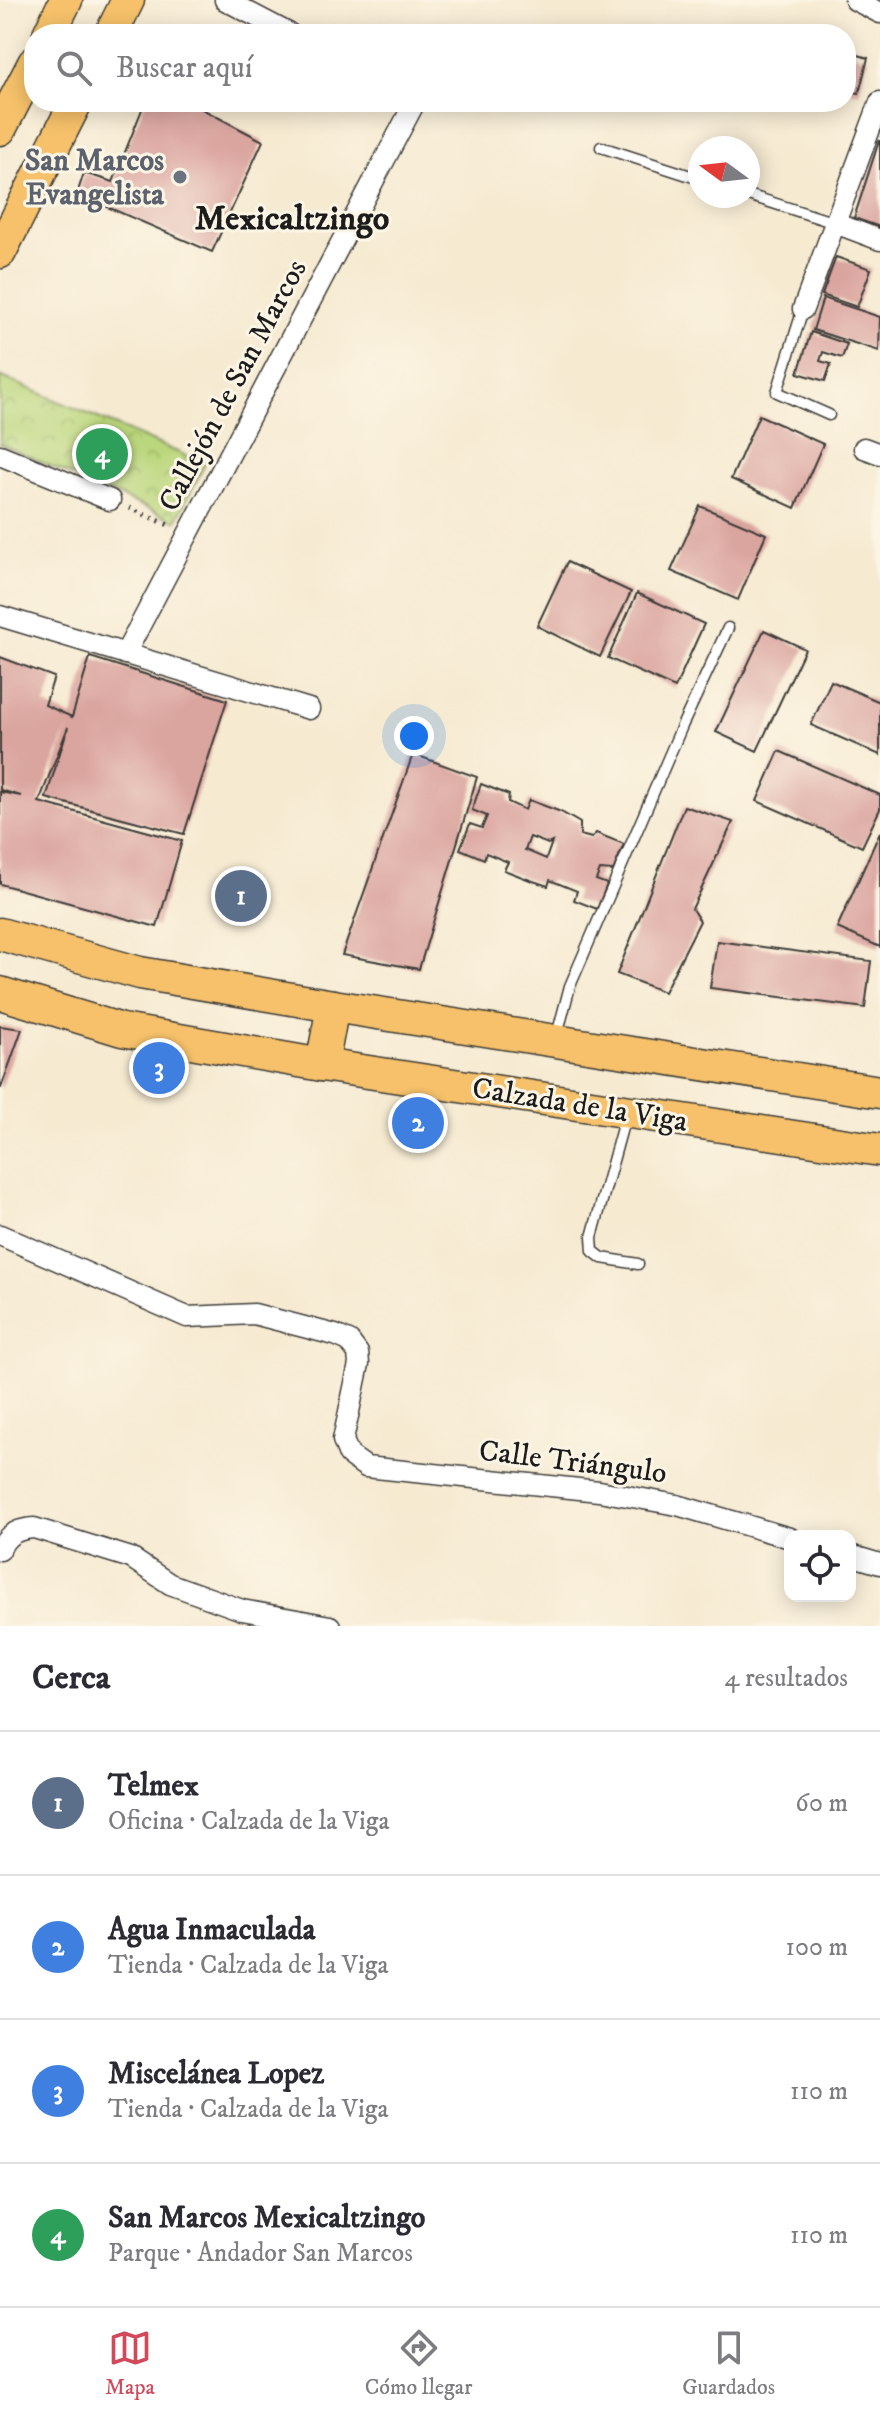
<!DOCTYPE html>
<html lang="es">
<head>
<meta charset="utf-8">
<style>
	body { margin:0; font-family:"IM FELL DW Pica",serif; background:#f7f7f7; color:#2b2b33 }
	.controls { position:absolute; right:24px; bottom:24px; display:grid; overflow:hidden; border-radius:16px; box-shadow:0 4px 20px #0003 }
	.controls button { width:72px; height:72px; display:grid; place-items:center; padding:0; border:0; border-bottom:2px solid #e1e1e2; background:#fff; color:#2b2b33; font:40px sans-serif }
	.compass { position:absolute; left:688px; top:136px; width:72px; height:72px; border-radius:50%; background:#fff; box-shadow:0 4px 20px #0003; rotate:285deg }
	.you { position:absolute; left:414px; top:736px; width:28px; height:28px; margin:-20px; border:6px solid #fff; border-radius:50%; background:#1a73e8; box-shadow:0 0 0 12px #1a73e833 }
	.badge { display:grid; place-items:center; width:52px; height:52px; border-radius:50%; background:#d1495b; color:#fff; font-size:26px; font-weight:700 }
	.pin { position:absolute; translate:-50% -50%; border:4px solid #fff; box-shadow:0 2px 8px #0006 }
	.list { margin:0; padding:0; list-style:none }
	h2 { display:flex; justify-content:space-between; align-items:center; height:104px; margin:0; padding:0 32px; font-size:34px }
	h2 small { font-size:26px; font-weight:400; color:#7c7c81 }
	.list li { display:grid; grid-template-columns:52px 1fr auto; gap:24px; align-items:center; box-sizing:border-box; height:144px; padding:0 32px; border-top:2px solid #e1e1e2 }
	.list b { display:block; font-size:30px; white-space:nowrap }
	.list p { margin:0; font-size:26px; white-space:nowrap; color:#7c7c81 }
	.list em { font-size:26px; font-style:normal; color:#7c7c81 }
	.icon { flex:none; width:44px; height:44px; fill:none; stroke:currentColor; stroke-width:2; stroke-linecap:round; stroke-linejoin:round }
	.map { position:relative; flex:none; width:880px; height:1626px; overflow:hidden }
	.search { position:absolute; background:#fff; box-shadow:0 4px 20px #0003; left:24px; right:24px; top:24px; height:88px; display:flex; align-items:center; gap:20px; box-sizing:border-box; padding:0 28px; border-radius:32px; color:#7c7c81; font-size:30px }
	.sheet { height:680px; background:#fff }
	nav { display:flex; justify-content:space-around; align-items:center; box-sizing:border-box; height:112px; border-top:2px solid #e1e1e2; background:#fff; font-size:22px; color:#7c7c81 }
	nav a { display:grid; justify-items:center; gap:4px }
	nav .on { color:#d1495b }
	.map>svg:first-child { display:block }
	.park { fill:url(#park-crowns); stroke:#6c7a4c; stroke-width:2 }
	.building { fill:#daa49f; fill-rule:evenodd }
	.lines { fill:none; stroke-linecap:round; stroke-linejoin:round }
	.lane-casing { stroke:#3d3b37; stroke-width:13 }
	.street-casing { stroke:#3d3b37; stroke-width:23 }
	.primary-casing { stroke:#3d3b37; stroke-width:35 }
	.path { stroke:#3d3b37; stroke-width:5; stroke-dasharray:2 6; stroke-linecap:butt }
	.lane { stroke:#fff; stroke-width:10 }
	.street { stroke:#fff; stroke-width:20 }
	.primary { stroke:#f6c16b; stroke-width:32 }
	.worship-dot { fill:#6b7280; stroke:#fcf5e5; stroke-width:3 }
	.labels { text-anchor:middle; stroke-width:6; stroke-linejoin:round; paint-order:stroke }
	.worship-label { font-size:30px; font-weight:bold; fill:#5b616d; stroke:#fcf5e5; text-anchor:end }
	.street-label { font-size:30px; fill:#1c1c1c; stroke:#fcf5e5 }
	.quarter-label { font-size:34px; font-weight:bold; fill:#1c1c1c; stroke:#fcf5e5 }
</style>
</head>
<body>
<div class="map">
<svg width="880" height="1626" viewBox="0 0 880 1626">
	<defs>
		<pattern id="park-crowns" width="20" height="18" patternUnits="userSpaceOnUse" patternTransform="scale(2)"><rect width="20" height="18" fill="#bbd77d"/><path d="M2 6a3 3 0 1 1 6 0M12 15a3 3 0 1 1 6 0" fill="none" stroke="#a0b86b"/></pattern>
	</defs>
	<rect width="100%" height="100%" fill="#fcf5e5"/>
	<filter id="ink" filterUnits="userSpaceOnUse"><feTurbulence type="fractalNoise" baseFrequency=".0125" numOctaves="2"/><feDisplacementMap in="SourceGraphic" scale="16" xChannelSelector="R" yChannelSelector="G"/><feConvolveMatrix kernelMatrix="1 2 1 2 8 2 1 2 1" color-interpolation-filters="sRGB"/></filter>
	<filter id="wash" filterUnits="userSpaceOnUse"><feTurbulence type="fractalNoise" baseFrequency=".006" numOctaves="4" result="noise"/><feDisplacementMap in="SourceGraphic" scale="32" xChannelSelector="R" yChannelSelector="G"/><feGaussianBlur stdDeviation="1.8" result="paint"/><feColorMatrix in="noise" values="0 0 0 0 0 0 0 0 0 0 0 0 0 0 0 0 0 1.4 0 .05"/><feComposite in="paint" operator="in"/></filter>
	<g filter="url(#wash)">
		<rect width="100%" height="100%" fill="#f6ead1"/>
		<polygon class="park" points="0,376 205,464 176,521 0,444"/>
		<g id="blocks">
			<g class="building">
				<polygon points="846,51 868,58 859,93 846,90"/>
				<polygon points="145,102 205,102 202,109 263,141 212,252 77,194 84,173 113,182"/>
				<polygon points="879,141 880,141 880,227 854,218"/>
				<polygon points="836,257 871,269 857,307 822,295"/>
				<polygon points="823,298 880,317 879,351 813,330"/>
				<polygon points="811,332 847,344 842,358 823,352 820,361 831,364 825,381 798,373"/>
				<polygon points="759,415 823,444 795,508 731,479"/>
				<polygon points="700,506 766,534 738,600 671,571"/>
				<polygon points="567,562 631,592 600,657 537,626"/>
				<polygon points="637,593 704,624 675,688 608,658"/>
				<polygon points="764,630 805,649 757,751 716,732"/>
				<polygon points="0,657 54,677 45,705 72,717 90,657 227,700 184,834 46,798 68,727 39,802 182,841 157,927 0,884 0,792 21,796 0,790"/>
				<polygon points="831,681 880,702 880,755 811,725"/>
				<polygon points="779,751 880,795 880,809 862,847 757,801"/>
				<polygon points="413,754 477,777 419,969 342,955"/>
				<path d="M481,784L509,795L508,802L525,810L529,800L561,812L580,823V835L592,838L596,833L624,844L613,871L600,870L596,880L607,884L597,909L574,900L577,891L550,880L548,886L530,880L504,870L508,862L486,853L484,859L460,849L470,824L482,828L487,816L472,810ZM530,837L548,844L552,842L546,859L525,850Z"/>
				<polygon points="684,806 733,822 692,909 700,921 664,992 617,974"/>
				<polygon points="880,832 880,947 837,928"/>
				<polygon points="717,941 871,961 865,1008 710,988"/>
				<polygon points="0,1026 22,1029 1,1088 0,1088"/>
			</g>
		</g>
	</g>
	<g filter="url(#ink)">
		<use href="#blocks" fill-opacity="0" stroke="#3d3b37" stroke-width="2"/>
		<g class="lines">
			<defs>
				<g id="lane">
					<polyline points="601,147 700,179"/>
					<polyline points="748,195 835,223"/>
					<polyline points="803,309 777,392 829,415"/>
					<polyline points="556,1039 570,986 682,726 728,628"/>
					<polyline points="625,1117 592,1237 593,1251 602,1258 638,1264"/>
				</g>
				<g id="street">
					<polyline points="225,0 290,34"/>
					<polyline points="855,0 880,13"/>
					<polyline points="835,223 880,240"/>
					<polyline points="803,309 880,102"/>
					<polyline points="864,448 880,454"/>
					<polyline points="0,455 110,500"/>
					<polyline points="0,616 309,709"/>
					<polyline points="125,654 415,102"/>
					<polyline points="0,1235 187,1317 254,1314 335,1335 349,1341 358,1353 359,1364 343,1440 349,1455 366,1467 599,1491 677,1505 790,1538"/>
					<path d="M0,1550C6,1534 18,1529 34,1528L131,1558L170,1584L242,1610L330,1626"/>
					<polyline points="850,1555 880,1564"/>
				</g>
				<g id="primary">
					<polyline points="49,34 66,0"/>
					<polyline points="111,34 128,0"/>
					<polyline points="0,129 34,63"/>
					<polyline points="0,252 76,102"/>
					<polyline points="0,934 140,973 333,1006 880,1092"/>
					<polyline points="0,993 122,1030 322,1065 880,1150"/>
					<polyline points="322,1065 333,1006"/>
				</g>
			</defs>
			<use href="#lane" class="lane-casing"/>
			<use href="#street" class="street-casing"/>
			<use href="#primary" class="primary-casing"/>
			<polyline class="path" points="129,508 171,526"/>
			<use href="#lane" class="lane"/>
			<use href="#street" class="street"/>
			<use href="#primary" class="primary"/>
		</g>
	</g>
	<circle class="worship-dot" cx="180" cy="177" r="8"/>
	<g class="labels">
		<g class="worship-label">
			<text x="164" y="170">San Marcos<tspan x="164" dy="34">Evangelista</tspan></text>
		</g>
		<g class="street-label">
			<text transform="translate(232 385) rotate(-62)" y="10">Callejón de San Marcos</text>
			<text transform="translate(580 1104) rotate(9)" y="10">Calzada de la Viga</text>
			<text transform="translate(573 1461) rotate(7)" y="10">Calle Triángulo</text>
		</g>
		<g class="quarter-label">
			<text x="292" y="229">Mexicaltzingo</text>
		</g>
	</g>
</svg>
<div class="controls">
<button><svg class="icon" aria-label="locate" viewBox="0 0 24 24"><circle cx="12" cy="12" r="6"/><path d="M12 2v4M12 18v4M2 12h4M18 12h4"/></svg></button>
</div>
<svg class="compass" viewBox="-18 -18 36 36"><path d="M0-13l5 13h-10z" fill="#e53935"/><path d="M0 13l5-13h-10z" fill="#7c7c81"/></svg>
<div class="you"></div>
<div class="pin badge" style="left:241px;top:896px;background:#5c6f8a">1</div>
<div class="pin badge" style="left:418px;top:1123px;background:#3f7fe0">2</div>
<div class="pin badge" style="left:159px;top:1068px;background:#3f7fe0">3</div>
<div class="pin badge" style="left:102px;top:454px;background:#2e9e5b">4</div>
<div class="search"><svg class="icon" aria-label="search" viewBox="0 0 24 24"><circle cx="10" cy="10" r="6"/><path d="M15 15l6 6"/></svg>Buscar aquí</div>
</div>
<section class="sheet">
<h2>Cerca<small>4 resultados</small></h2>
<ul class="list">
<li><span class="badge" style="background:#5c6f8a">1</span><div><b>Telmex</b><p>Oficina · Calzada de la Viga</p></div><em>60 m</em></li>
<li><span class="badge" style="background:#3f7fe0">2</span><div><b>Agua Inmaculada</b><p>Tienda · Calzada de la Viga</p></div><em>100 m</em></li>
<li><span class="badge" style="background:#3f7fe0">3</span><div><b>Miscelánea Lopez</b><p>Tienda · Calzada de la Viga</p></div><em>110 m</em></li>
<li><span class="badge" style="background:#2e9e5b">4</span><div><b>San Marcos Mexicaltzingo</b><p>Parque · Andador San Marcos</p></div><em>110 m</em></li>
</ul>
</section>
<nav>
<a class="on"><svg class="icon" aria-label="map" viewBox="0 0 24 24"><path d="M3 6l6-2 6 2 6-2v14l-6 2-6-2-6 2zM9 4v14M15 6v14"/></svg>Mapa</a>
<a><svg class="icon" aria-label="directions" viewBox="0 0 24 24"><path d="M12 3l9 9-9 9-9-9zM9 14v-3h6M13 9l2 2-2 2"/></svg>Cómo llegar</a>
<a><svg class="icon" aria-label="saved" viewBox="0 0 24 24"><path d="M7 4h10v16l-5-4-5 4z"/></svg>Guardados</a>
</nav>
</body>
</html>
